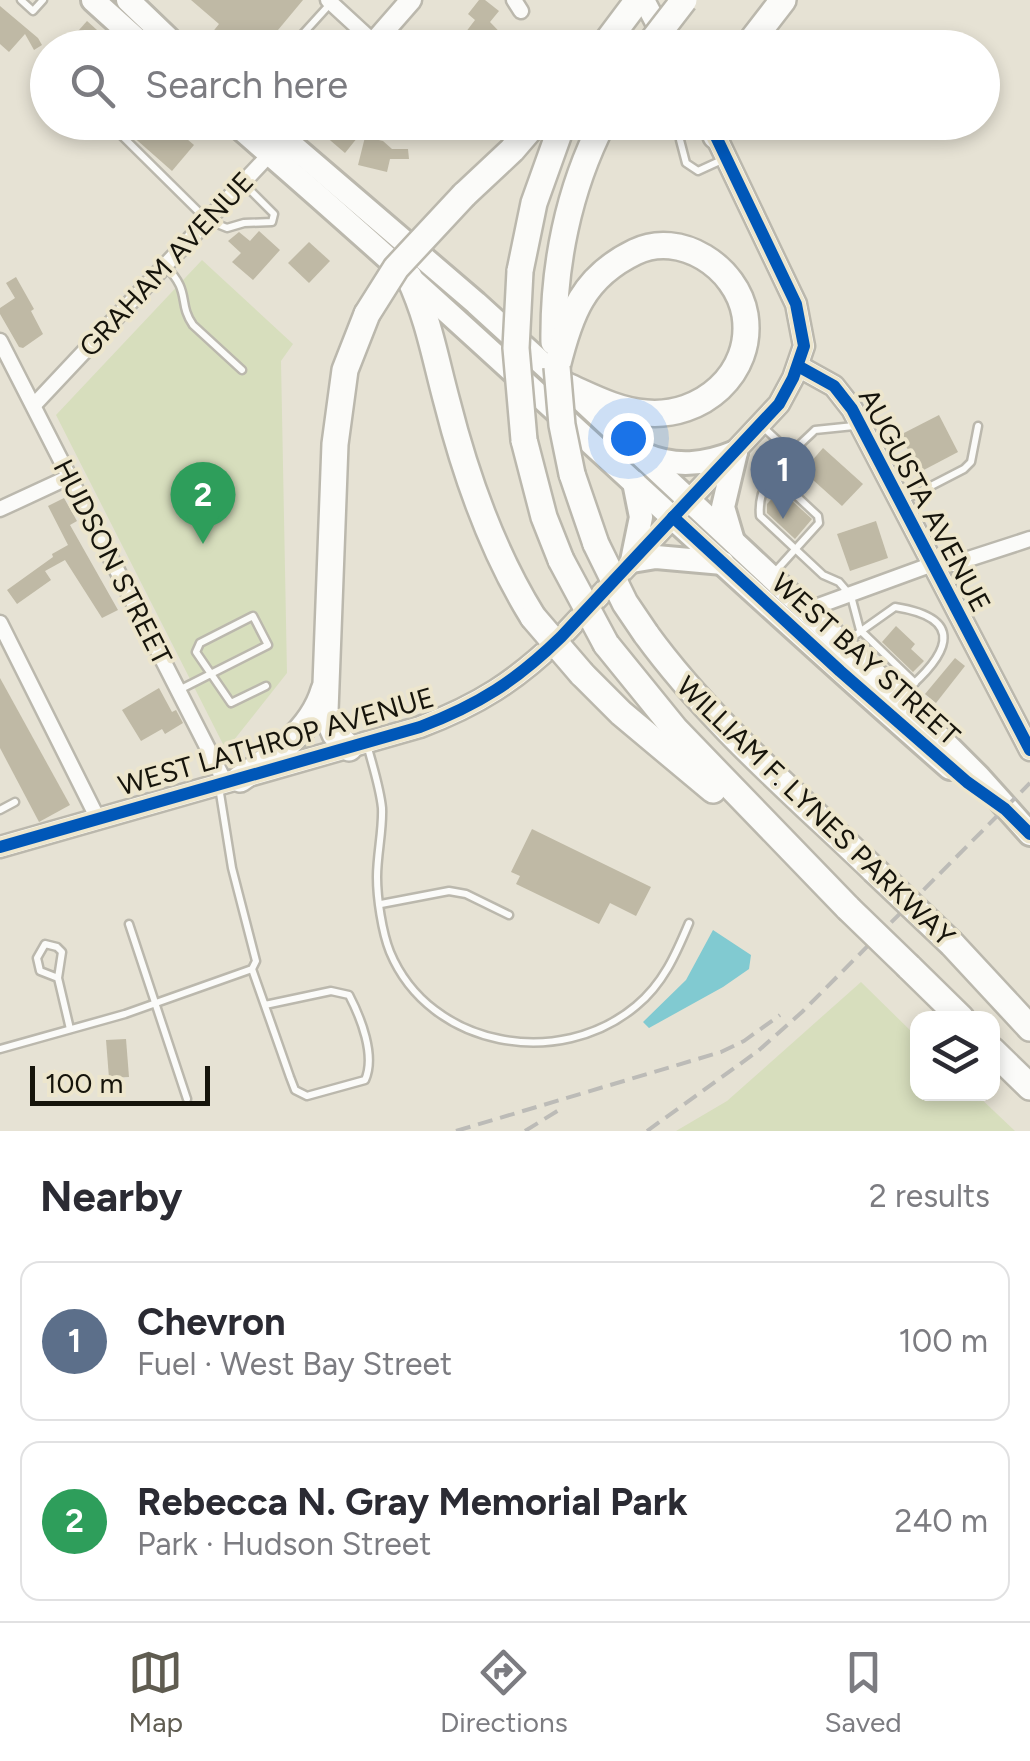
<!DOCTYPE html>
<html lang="en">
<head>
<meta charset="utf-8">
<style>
	body { margin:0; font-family:Figtree,sans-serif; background:#f7f7f7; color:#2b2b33 }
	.controls { position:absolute; right:30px; bottom:30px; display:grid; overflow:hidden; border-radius:20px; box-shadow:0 5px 15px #0003 }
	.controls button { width:90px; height:90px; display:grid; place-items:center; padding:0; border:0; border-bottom:2px solid #e1e1e2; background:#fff; color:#2b2b33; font:50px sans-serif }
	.scale { position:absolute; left:30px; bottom:25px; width:180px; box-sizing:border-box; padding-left:10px; border:5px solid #16140b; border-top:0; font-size:28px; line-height:35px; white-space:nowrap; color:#16140b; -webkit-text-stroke:8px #ede6cd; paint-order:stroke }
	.you { position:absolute; left:628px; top:438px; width:35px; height:35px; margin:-25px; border:8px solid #fff; border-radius:50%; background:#1a73e8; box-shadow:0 0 0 15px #1a73e833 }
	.badge { display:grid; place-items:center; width:65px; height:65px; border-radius:50%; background:#5f5c51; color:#fff; font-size:32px; font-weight:700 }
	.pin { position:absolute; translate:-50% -82px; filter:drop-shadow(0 2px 5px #0008) }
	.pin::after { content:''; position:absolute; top:52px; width:35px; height:30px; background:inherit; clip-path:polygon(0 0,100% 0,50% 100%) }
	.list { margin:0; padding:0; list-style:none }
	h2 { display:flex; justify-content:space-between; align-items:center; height:130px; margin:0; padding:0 40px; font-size:42px }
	h2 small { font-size:32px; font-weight:400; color:#7c7c81 }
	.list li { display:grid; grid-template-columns:65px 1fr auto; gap:30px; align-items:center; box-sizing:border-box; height:160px; margin:0 20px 20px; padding:0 20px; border:2px solid #e1e1e2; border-radius:20px }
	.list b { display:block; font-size:38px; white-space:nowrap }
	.list p { margin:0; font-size:32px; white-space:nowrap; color:#7c7c81 }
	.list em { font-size:32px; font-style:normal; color:#7c7c81 }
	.icon { flex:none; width:55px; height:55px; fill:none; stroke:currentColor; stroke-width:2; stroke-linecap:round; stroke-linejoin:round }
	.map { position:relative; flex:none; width:1030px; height:1131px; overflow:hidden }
	.search { position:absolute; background:#fff; box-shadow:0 5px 15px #0003; left:30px; right:30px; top:30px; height:110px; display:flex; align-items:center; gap:25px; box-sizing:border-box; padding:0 35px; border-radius:55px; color:#7c7c81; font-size:38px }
	.sheet { height:490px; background:#fff }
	nav { display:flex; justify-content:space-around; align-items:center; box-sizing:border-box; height:140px; border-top:2px solid #e1e1e2; background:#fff; font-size:28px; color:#7c7c81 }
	nav a { display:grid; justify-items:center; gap:5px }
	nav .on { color:#5f5c51 }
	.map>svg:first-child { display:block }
	.green { fill:#d7debd }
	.water { fill:#81cad1 }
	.building { fill:#bfb9a5 }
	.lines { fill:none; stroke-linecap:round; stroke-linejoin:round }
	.lane-casing { stroke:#bbb8ad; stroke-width:11 }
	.street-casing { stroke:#bbb8ad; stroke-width:19 }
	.secondary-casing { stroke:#bbb8ad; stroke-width:25 }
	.primary-casing { stroke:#bbb8ad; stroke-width:28 }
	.highway-casing { stroke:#bbb8ad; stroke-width:30 }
	.lane { stroke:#fbfbf9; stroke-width:6 }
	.street { stroke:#fbfbf9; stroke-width:14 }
	.secondary { stroke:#fbfbf9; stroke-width:20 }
	.primary { stroke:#fbfbf9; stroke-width:22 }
	.highway { stroke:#fbfbf9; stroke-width:25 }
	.rail { stroke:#bcbbb7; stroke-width:4; stroke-dasharray:15 8; stroke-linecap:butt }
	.highway-bridge-casing { stroke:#bbb8ad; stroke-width:30; stroke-linecap:butt }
	.highway-bridge { stroke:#fbfbf9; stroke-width:25 }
	.cycleway-casing { stroke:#ede6cd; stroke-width:19 }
	.cycleway { stroke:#0057b8; stroke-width:12 }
	.labels { text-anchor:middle; stroke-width:8; stroke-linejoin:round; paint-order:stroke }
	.street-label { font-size:28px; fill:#16140b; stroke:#ede6cd }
</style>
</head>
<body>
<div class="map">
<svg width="1030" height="1131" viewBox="0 0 1030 1131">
	<rect width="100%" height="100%" fill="#e6e2d4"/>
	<g class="green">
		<polygon points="202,260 293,344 281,361 287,673 226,750 56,415"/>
		<polygon points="861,982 917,1037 918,1094 976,1094 1015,1131 676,1131 727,1101"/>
	</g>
	<polygon class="water" points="713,930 751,955 749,969 723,987 649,1028 643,1022 686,980"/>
	<g class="building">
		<polygon points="191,0 303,0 263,48 217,48 207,39 219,24"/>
		<polygon points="479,0 485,0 499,11 490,22 515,48 488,48 481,40 476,48 467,48 459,41 475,20 468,14"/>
		<polygon points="0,6 38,38 42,45 34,50 25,34 9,52 0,44"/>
		<polygon points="87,21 117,48 63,48"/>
		<polygon points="140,122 167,122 194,145 172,171 130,134"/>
		<polygon points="322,122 370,122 345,153 317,129"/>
		<polygon points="365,137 383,141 392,149 408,149 409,159 390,159 387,172 358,165"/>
		<polygon points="259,231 280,250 253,280 232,262 241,253 228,241 239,232 250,241"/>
		<polygon points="309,242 330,261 309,283 288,263"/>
		<polygon points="16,277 34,309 31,311 43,334 23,348 19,347 0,314 0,308 15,298 6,283"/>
		<polygon points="939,415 958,452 920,472 900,435"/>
		<polygon points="823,448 863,484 842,506 803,471"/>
		<polygon points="780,490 812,519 795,539 767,513 767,504"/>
		<polygon points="64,498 77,521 70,525 118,610 102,618 65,560 45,571 51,580 17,604 7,590 53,557 52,554 68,545 48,506"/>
		<polygon points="876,521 888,558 850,571 837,534"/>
		<polygon points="896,626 915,644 911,649 924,661 913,672 882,642"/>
		<polygon points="955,658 965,666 936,703 925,694"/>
		<polygon points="0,678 70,805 39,822 0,748"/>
		<polygon points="159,688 172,712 176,710 183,723 165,734 162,729 141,741 122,710"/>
		<polygon points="532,829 651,887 636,916 610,903 599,924 516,884 520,876 511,872"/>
		<polygon points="126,1039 129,1077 109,1078 106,1040"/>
	</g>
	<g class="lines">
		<defs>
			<g id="lane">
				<polyline points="21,0 33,11 43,0"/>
				<polyline points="290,48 330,4"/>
				<polyline points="108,122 207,220 227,228 244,223 272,222 274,214 243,183"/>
				<polyline points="410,122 421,132"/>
				<polyline points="687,122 680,140 686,163 698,171 722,160"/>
				<path d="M165,266C192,292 177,302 193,325L242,370"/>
				<path d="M854,426L815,430C790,455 756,477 760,516L823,575L839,582L851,596L860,630L915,683"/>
				<polyline points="763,427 791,453"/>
				<polyline points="772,473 818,516 819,523 773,574"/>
				<polyline points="902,501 964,469 971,462 978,426"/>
				<path d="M847,641L895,607C971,619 945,658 903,693"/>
				<polyline points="179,690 268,645 253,616 200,643 196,652 231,703 266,686"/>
				<path d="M368,748C373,767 380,788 382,808C383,830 377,854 377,877C377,898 382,932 390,952C430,1048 560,1070 636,1006C663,984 676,954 689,923"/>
				<polyline points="0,810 15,802"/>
				<polyline points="381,904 449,891 466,894 509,915"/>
				<polyline points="129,924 187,1099"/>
				<path d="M252,969L290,1077L295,1090L307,1096L365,1080C376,1056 361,1018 349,995L331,991L265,1005"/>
				<polyline points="58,978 40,971 37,958 45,944 57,947 62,952 58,978 70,1029"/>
				<polyline points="0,1049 125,1014 252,969 256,961 232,868 219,787"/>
			</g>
			<g id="street">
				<polyline points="328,0 379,47"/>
				<polyline points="514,0 521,11"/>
				<polyline points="0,341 226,784"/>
				<polyline points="34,405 269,155"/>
				<polyline points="0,509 69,477"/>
				<polyline points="807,610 933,564 953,564 1030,539"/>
				<polyline points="0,623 98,819"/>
			</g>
			<g id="secondary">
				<polyline points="644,0 669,48"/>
				<polyline points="369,48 411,0"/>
				<polyline points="274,150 300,122"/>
				<polyline points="798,366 834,386 852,409 1030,750"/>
				<path d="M0,847L420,727C478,705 516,681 561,637L779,404L793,378L804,346L796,304L710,124"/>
			</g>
			<g id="primary">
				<polyline points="93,0 146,48"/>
				<polyline points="128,0 178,48"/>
				<path d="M233,122C477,332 708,556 950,768"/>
				<polyline points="265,122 476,303 567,386 890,688 979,777 1030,834"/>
				<path d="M643,454C675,468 705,465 736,452"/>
				<polyline points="634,482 641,517 632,561 656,557 723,563"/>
				<polyline points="733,541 723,507 736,452"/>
			</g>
			<g id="highway">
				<polyline points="602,48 638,0"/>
				<polyline points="746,48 783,0"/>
				<polyline points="716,136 718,122"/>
				<polyline points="464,195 512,150 536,122"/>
				<polyline points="520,271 534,203 563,122"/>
				<path d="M409,277C429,320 435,358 447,402C466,477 492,551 533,617"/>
				<path d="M554,342C553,267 568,190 603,122"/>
				<path d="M557,367C570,314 583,277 635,252C680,230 737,267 745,315C754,374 701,418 646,413C618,411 592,397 567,386"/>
				<polyline points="524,440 544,517 561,560"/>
				<polyline points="572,474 596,544"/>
				<path d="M646,634C710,722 795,794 874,870"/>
				<polyline points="606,644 675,729 848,908"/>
				<polyline points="582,674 621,713 713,790"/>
				<polyline points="349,748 335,734 325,711 335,444 345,370 367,314"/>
				<path d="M240,779C273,757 312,731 324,690"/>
				<polyline points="952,944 1030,1028"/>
				<polyline points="909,967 961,1018"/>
				<polyline points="992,1050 1030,1087"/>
			</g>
		</defs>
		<use href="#lane" class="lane-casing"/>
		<use href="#street" class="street-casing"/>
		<use href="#secondary" class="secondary-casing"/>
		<use href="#primary" class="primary-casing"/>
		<use href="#highway" class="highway-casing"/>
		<use href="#lane" class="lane"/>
		<use href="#street" class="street"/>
		<use href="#secondary" class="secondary"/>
		<use href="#primary" class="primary"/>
		<use href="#highway" class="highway"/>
		<g class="rail">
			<polyline points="456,1131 721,1052 744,1041 780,1015"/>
			<polyline points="525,1131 559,1110"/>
			<polyline points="647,1131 758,1051 802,1012 1030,783"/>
		</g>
		<defs>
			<g id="highway-bridge">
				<polyline points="647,48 684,0"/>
				<polyline points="520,271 516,348 524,440"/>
				<polyline points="367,314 396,268 464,195"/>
				<polyline points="557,367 562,425 572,474"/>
				<polyline points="596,544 625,603 646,634"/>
				<polyline points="561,560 606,644"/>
				<polyline points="533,617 582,674"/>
				<polyline points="874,870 952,944"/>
				<polyline points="848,908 909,967"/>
			</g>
		</defs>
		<use href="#highway-bridge" class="highway-bridge-casing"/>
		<use href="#highway-bridge" class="highway-bridge"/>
		<defs>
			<g id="cycleway">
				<polyline points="798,366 834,386 852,409 1030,750"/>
				<polyline points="673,517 840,671 967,782 1005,809 1030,834"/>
				<path d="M0,847L420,727C478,705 516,681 561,637L779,404L793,378L804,346L796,304L709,122"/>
			</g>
		</defs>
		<use href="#cycleway" class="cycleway-casing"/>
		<use href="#cycleway" class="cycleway"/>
	</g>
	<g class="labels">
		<g class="street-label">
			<text transform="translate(166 264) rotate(-47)" y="10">GRAHAM AVENUE</text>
			<text transform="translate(925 500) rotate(62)" y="10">AUGUSTA AVENUE</text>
			<text transform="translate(113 562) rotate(63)" y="10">HUDSON STREET</text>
			<text transform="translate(866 659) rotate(42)" y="10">WEST BAY STREET</text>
			<text transform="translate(276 741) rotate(-16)" y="10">WEST LATHROP AVENUE</text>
			<text transform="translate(816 811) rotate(44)" y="10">WILLIAM F. LYNES PARKWAY</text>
		</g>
	</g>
</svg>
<div class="controls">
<button><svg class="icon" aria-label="layers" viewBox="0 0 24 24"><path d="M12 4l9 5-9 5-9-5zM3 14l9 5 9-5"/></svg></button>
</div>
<div class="scale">100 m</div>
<div class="you"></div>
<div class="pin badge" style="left:783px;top:519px;background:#5c6f8a">1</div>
<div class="pin badge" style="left:203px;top:544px;background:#2e9e5b">2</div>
<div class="search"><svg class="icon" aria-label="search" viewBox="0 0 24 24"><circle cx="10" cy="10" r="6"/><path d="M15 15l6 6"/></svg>Search here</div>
</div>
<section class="sheet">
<h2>Nearby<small>2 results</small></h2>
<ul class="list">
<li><span class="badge" style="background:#5c6f8a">1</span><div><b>Chevron</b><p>Fuel · West Bay Street</p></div><em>100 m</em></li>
<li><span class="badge" style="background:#2e9e5b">2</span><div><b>Rebecca N. Gray Memorial Park</b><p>Park · Hudson Street</p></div><em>240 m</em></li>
</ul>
</section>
<nav>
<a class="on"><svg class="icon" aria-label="map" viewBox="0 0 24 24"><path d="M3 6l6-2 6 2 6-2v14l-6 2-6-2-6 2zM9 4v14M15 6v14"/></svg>Map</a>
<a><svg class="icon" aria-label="directions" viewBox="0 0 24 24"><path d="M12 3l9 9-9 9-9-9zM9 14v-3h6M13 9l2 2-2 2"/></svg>Directions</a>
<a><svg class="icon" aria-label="saved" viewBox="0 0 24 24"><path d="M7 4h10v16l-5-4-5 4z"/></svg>Saved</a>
</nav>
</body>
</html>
